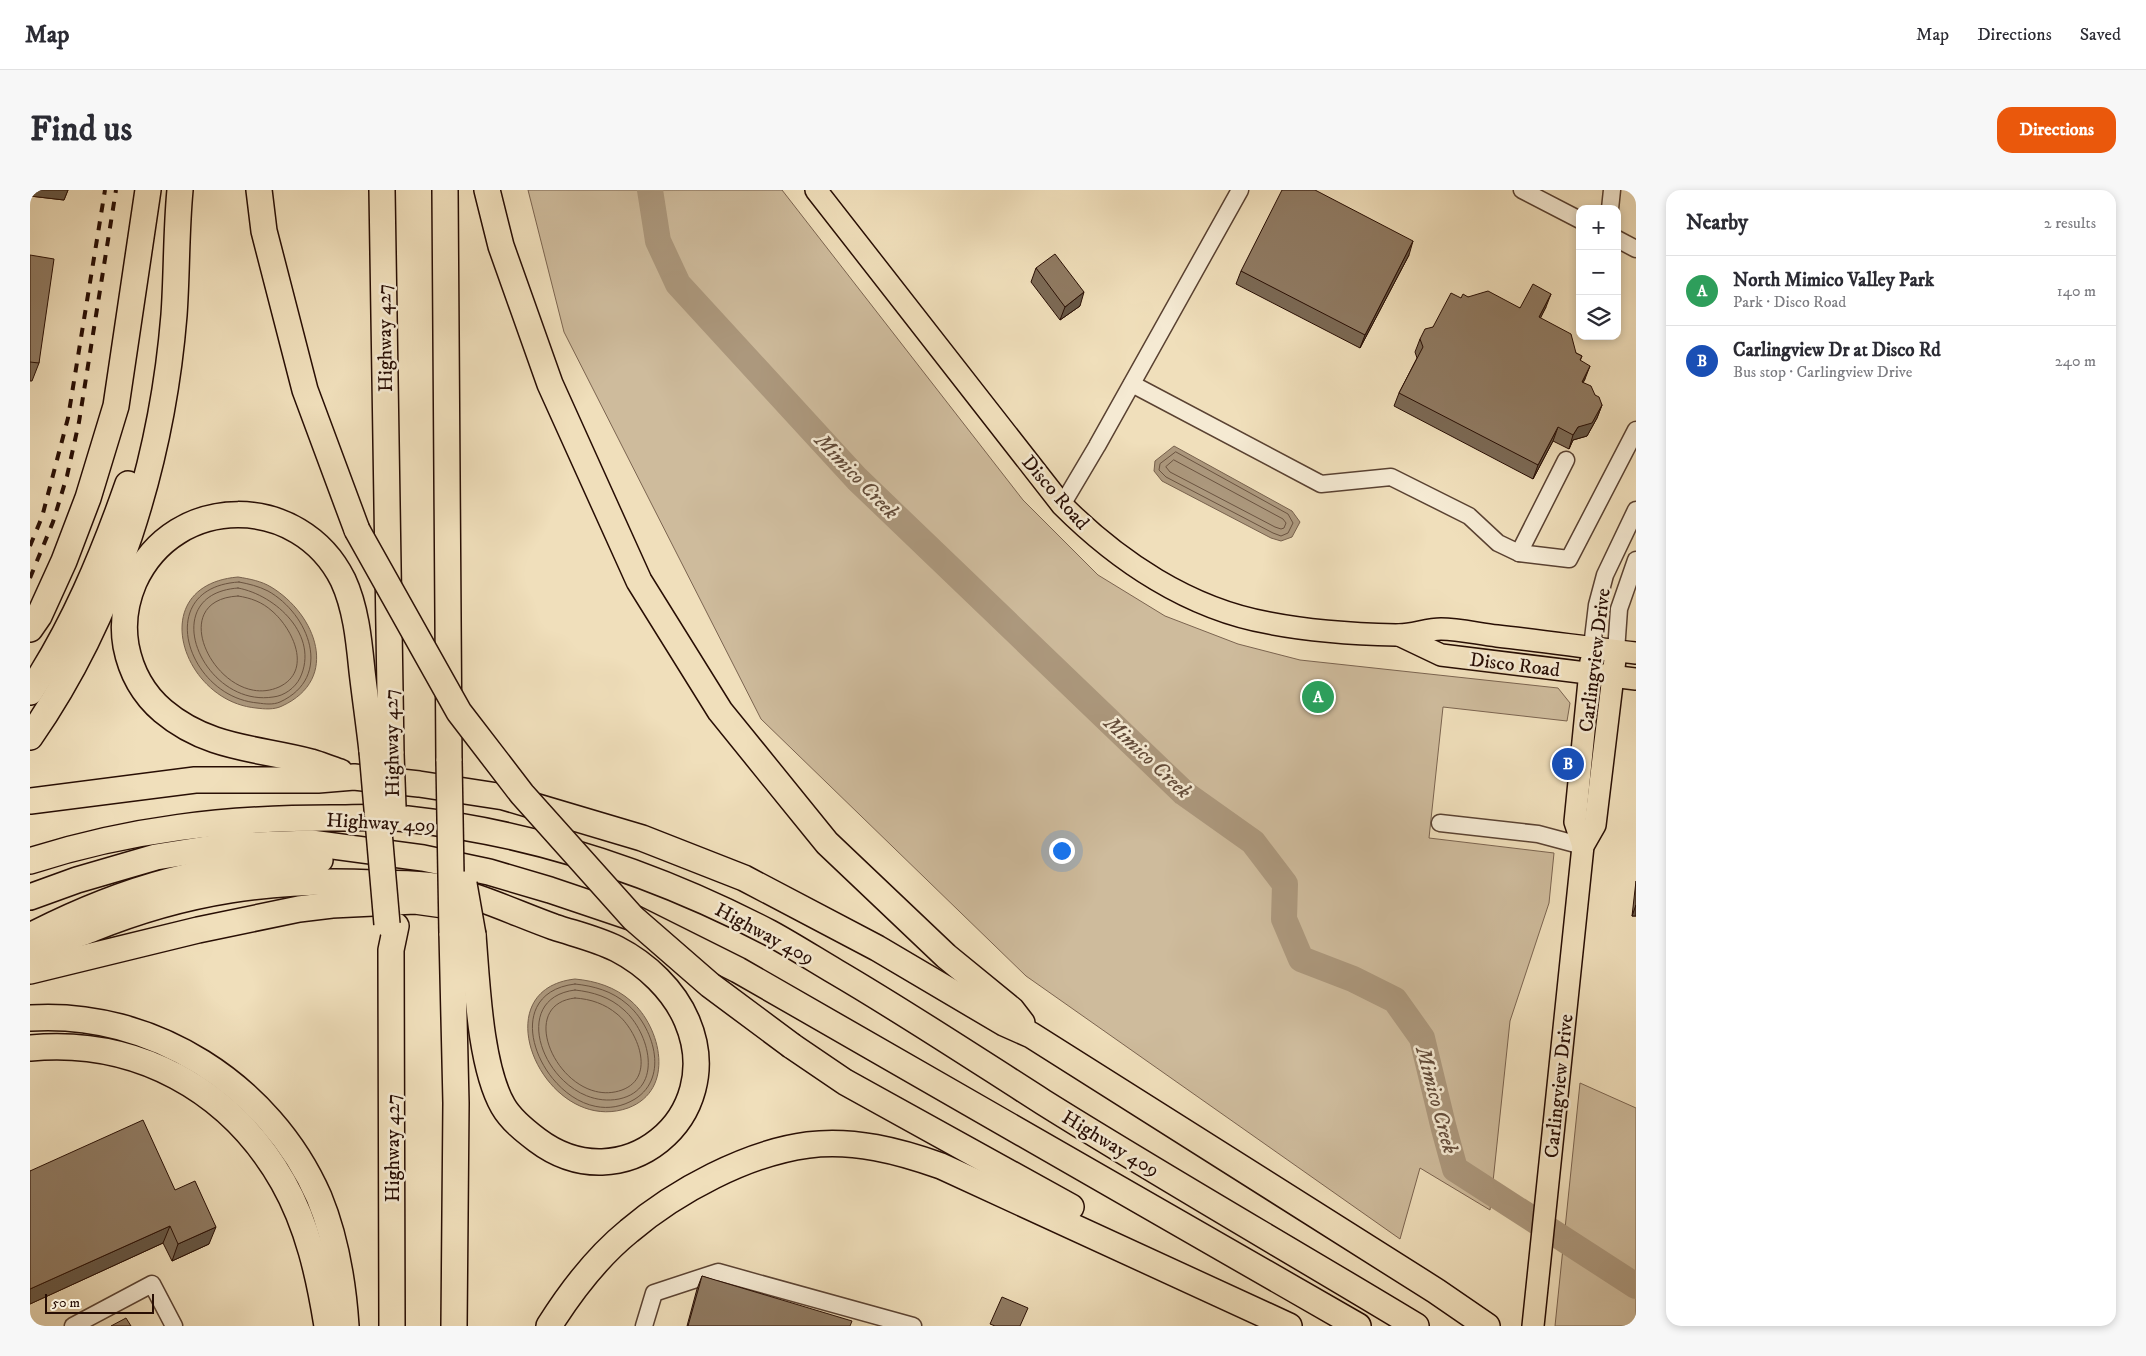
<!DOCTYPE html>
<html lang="en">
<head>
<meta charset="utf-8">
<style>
	body { margin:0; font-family:"IM FELL DW Pica",serif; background:#f7f7f7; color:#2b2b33 }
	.controls { position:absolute; right:15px; top:15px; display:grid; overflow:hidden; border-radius:10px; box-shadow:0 2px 8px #0003 }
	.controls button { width:45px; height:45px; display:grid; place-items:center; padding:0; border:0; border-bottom:1px solid #e1e1e2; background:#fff; color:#2b2b33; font:25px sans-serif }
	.scale { position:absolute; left:15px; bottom:12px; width:109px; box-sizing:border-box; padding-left:5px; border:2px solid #280e04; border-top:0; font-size:14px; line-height:18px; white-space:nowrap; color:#280e04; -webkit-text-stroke:4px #f5ead3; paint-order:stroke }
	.you { position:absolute; left:1031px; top:660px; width:18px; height:18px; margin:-12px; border:4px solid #fff; border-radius:50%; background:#1a73e8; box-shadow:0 0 0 8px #1a73e833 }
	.badge { display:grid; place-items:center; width:32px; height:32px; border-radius:50%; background:#ea580c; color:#fff; font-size:16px; font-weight:700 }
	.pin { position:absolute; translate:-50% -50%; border:2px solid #fff; box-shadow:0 1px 5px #0006 }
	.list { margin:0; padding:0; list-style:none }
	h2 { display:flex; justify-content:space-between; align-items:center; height:65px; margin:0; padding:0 20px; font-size:21px }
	h2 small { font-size:16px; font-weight:400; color:#7c7c81 }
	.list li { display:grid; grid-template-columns:32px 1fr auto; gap:15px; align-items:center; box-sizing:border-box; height:70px; padding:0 20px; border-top:1px solid #e1e1e2 }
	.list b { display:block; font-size:19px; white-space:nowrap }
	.list p { margin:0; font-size:16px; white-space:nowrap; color:#7c7c81 }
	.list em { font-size:16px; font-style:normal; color:#7c7c81 }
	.icon { flex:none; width:28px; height:28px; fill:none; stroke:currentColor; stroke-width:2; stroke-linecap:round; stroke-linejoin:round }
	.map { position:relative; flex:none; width:1606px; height:1136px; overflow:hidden; border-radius:15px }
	header { display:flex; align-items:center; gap:30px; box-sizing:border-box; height:70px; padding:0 25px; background:#fff; border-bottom:1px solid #e1e1e2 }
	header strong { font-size:24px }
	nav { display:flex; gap:28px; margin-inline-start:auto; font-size:18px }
	.intro { display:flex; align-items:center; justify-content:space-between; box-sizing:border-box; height:120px; padding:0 30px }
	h1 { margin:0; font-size:35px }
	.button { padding:12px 22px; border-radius:15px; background:#ea580c; color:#fff; font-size:18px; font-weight:700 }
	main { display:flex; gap:30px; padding:0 30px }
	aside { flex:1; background:#fff; border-radius:15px; box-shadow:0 2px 8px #0003 }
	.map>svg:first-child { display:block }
	.green { fill:#cebb9c; stroke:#7b6450; fill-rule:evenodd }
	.water { fill:#ac987d; stroke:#77614d }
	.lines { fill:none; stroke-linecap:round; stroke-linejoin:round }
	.shore { stroke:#6a5340; stroke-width:1 }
	.river { stroke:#ac987d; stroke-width:26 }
	.minor-casing { stroke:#5a4232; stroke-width:19 }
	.major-casing { stroke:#280e04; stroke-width:24 }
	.highway-casing { stroke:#280e04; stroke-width:28 }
	.minor { stroke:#f5ead3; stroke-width:16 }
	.major { stroke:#f0dfbb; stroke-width:21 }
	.highway { stroke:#f0dfbb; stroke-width:25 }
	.rail { stroke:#280e04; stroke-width:4; stroke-dasharray:9 9; stroke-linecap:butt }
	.highway-bridge-casing { stroke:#280e04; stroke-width:28; stroke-linecap:butt }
	.highway-bridge { stroke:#f0dfbb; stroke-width:25 }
	.wall { fill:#7c6a55; stroke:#280e04 }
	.shaded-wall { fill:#655645; stroke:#280e04 }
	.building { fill:#907b63; stroke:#280e04 }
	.labels { text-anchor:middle; stroke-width:5; stroke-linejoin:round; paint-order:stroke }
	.street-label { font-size:20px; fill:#280e04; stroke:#f5ead3 }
	.water-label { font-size:21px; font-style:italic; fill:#634c3a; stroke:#f5ead3 }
</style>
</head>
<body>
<header>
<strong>Map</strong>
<nav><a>Map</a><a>Directions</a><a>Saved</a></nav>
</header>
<div class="intro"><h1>Find us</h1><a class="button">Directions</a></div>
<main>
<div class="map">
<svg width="1606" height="1136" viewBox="0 0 1606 1136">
	<rect width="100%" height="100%" fill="#f0dfbb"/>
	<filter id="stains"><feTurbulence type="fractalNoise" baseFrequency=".004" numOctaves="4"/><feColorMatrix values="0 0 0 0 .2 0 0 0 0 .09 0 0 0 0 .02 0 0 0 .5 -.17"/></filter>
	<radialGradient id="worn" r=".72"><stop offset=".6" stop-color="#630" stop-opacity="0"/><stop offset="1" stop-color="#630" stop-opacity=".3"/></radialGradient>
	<g class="green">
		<path d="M498,0H752L993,310L1068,385L1135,426L1208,454L1270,470L1528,498L1540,513L1537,531L1413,517L1399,648L1524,663L1519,713L1480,831L1460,1020L1390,978L1370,1049L996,786L731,529L534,142ZM637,85L1000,445L1025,474L1007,472Z"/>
		<polygon points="1550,893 1606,918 1606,1136 1525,1136"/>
	</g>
	<g class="water">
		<polygon points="1144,256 1262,321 1270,332 1262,347 1251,351 1241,348 1132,291 1124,281 1125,271"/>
		<path d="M208,387C220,389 231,391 241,397C286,424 311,489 252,516C244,520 234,519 226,518C151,511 114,395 208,387Z"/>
		<path d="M545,789C566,791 585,797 601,811C631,837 646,900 598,918C516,947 449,800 545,789Z"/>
	</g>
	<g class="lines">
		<g class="shore">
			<polygon points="1146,262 1258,324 1263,333 1258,343 1251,346 1243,343 1136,287 1129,280 1130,274"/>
			<polygon points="1144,270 1253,329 1256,333 1254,338 1251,339 1245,337 1140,282 1136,277"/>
			<path d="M209,392C219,394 228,396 238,401C279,424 304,487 250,512C243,515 235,514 228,513C156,507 122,397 209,392Z"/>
			<path d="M208,398C246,405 290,446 270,488C265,498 254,506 243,507C173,518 124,404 208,398Z"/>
			<path d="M208,406C221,408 232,412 242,421C263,439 283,481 249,497C191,523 130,410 208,406Z"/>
			<path d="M545,794C564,796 582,801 597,814C623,836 640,887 605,909C531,954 451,805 545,794Z"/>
			<path d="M545,800C563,802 580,807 594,820C619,842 635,899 589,909C522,922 471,809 545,800Z"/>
			<path d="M545,808C561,809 575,814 587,824C607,840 627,887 592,900C534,921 481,815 545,808Z"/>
		</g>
		<polyline class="river" points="620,0 628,51 648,94 827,289 1154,603 1223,652 1255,694 1254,729 1271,769 1323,789 1365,810 1392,848 1414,939 1425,979 1606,1096"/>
		<defs>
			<g id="minor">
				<polyline points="1492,0 1550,30"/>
				<polyline points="1580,19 1582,0"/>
				<polyline points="1587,49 1606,59"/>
				<polyline points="1102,194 1291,294 1361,287 1439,326 1468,353 1489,363 1539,369 1606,240"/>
				<polyline points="1032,315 1067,256 1210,0"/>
				<polyline points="1489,363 1536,270"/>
				<polyline points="1562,457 1567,415 1575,385 1606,320"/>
				<polyline points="1586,461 1589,419 1606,370"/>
				<polyline points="1410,633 1508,644 1553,656"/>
				<polyline points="43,1136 122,1094 144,1136"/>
				<polyline points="614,1136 624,1103 688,1082 883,1136"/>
			</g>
			<g id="major">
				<path d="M786,0L1032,315C1088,371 1159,419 1239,433C1280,441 1324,444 1366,445C1381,446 1396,439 1411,439C1429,439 1449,444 1467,446C1514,451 1560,458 1606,463"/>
				<polyline points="1369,445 1411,465 1606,489"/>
				<polyline points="1553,656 1545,632 1561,471"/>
				<polyline points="1503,1136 1553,656 1565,635 1586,461"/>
			</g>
			<g id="highway">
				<polyline points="229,0 234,41 275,200 327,340"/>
				<polyline points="352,0 361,564"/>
				<polyline points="415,0 419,571"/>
				<polyline points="457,0 471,56 520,194 609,391 690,521 797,653 916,766 982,820 992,833"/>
				<polyline points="0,439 9,426 34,371 58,308 86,216 118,0"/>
				<path d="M0,502C43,437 72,368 98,294"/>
				<path d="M0,547C85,425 132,273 144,125C147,83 146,42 150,0"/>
				<path d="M310,582C300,579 291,575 281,572C228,558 178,559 133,521C113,504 101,482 96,456C92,433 95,413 104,392C145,302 270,303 313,390C326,418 329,451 332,481C335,507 339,534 342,561"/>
				<polyline points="0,611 165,590 288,590 324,587 389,594 474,607 612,648 714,688 847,758 974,833 1001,845 1406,1101 1457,1136"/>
				<path d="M0,671C99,639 197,628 301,628C326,628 353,626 377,629C504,643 627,684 740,743C762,755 784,769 806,782C876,823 944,868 1013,912C1136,989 1262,1061 1386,1136"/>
				<polyline points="0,707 47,690 126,667 195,656 281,653 393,668 459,682 520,700 606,729 708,780 1328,1136"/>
				<polyline points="422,743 426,913 424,1136"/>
				<path d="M0,746C95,697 182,673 290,670"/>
				<path d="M0,763C20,754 41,747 62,739C155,701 244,688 344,693C364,694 385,693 405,696C446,704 485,723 524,737C545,744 567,749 587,759C616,774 644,800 657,831C698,927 592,1014 507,950C495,941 481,930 473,916C450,876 447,793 443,745"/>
				<polyline points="0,781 168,740 269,719 302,715 385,711 435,718"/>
				<path d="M0,828C122,820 240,895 289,1007C306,1048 313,1091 316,1136"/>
				<polyline points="762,856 815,892 1041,1017"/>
				<path d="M0,858C106,848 200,899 253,992C278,1036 289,1086 297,1136"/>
				<polyline points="362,1136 361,760 366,736"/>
				<path d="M519,1136C541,1101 567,1067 599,1041C646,1001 717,963 778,955C823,949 869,961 911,976L1259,1136"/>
			</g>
		</defs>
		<use href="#minor" class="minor-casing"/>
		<use href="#major" class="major-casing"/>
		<use href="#highway" class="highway-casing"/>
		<use href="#minor" class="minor"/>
		<use href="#major" class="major"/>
		<use href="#highway" class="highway"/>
		<g class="rail">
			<polyline points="0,356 12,327 38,228 75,0"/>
			<polyline points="0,388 23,332 37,286 49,232 86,0"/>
		</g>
		<defs>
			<g id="highway-bridge">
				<polyline points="327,340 429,522 492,604 603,728 680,795 762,856"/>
				<polyline points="342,561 357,734"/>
				<polyline points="361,564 363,617"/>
				<polyline points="419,571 422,743"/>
				<polyline points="434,694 443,745"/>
			</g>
		</defs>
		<use href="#highway-bridge" class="highway-bridge-casing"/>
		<use href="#highway-bridge" class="highway-bridge"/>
	</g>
	<g class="wall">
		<polygon points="0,0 38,0 34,10 0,6 0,7"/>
		<polygon points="0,65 9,173 2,191 0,191"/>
		<polygon points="1379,65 1330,158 1206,94 1211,81"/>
		<polygon points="1006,78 1050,116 1030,130 1001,92"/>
		<polygon points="1438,107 1490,118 1516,117 1510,128 1546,163 1552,166 1550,171 1555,189 1553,192 1565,205 1572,215 1567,228 1557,246 1543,250 1539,259 1523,251 1503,289 1364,216 1369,203 1387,168 1385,162 1390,149 1403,137 1431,108"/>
		<polygon points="1606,691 1606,726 1602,726"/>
		<polygon points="0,981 145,1000 179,1054 142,1071 133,1053 0,1114"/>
		<polygon points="672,1086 820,1136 657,1136 667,1099"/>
	</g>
	<g class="shaded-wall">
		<polygon points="3,0 38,0 34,10 0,6"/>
		<polygon points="1383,51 1379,65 1330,158 1335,145"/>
		<polygon points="1054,102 1050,116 1030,130 1035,117"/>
		<polygon points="1521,104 1516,117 1504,141 1509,127"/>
		<polygon points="1560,176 1555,189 1547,205 1552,192"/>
		<polygon points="1572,215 1567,228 1557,246 1543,250 1539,259 1543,245 1548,237"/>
		<polygon points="1528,237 1523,251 1503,289 1508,275"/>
		<polygon points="1606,715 1606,726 1602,726"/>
		<polygon points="140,1036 133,1053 0,1114 0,1099"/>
		<polygon points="186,1037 179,1054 142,1071 148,1054"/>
	</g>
	<g class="building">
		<polygon points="1252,0 1285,0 1383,51 1335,145 1211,81"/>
		<polygon points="1025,64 1054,102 1035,117 1006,78"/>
		<polygon points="0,65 24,69 9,173 0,172"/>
		<polygon points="1503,94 1521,104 1509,127 1541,144 1546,163 1552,166 1550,170 1560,176 1552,192 1561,196 1565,205 1569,207 1572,215 1562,233 1548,237 1543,245 1528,237 1508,275 1369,203 1393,157 1390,149 1395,139 1403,137 1421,103 1431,108 1433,104 1438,107 1458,101 1490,118"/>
		<polygon points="113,930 145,1000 165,991 186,1037 148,1054 140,1036 0,1099 0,981"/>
		<polygon points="672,1086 822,1131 820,1136 658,1136"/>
		<polygon points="972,1107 998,1118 990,1136 965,1136 960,1134"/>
		<polygon points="96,1128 101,1136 81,1136"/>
	</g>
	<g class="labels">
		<g class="street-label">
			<text transform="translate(354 148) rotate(-91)" y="7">Highway 427</text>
			<text transform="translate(1026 302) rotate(49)" y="7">Disco Road</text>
			<text transform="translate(1564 470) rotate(-83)" y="7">Carlingview Drive</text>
			<text transform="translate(1485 474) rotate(7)" y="7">Disco Road</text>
			<text transform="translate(361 553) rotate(-91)" y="7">Highway 427</text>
			<text transform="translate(351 632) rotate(3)" y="7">Highway 409</text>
			<text transform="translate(735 743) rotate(28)" y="7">Highway 409</text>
			<text transform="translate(1528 896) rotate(-84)" y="7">Carlingview Drive</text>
			<text transform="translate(1081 953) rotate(31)" y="7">Highway 409</text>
			<text transform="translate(362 958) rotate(-90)" y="7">Highway 427</text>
		</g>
		<g class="water-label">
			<text transform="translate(827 286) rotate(46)" y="7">Mimico Creek</text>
			<text transform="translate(1118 567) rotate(43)" y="7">Mimico Creek</text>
			<text transform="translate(1407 910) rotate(75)" y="7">Mimico Creek</text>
		</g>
	</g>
	<rect width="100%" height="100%" filter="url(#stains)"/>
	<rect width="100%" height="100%" fill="url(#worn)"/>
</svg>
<div class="controls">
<button>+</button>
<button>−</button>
<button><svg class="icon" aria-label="layers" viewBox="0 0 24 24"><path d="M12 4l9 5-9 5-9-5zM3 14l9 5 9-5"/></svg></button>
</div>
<div class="scale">50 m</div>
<div class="you"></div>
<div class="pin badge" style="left:1288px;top:507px;background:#2e9e5b">A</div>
<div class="pin badge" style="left:1538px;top:574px;background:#1a4fb4">B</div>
</div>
<aside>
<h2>Nearby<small>2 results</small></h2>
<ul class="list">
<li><span class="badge" style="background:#2e9e5b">A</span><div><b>North Mimico Valley Park</b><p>Park · Disco Road</p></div><em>140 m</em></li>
<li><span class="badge" style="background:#1a4fb4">B</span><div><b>Carlingview Dr at Disco Rd</b><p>Bus stop · Carlingview Drive</p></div><em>240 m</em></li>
</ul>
</aside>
</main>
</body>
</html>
